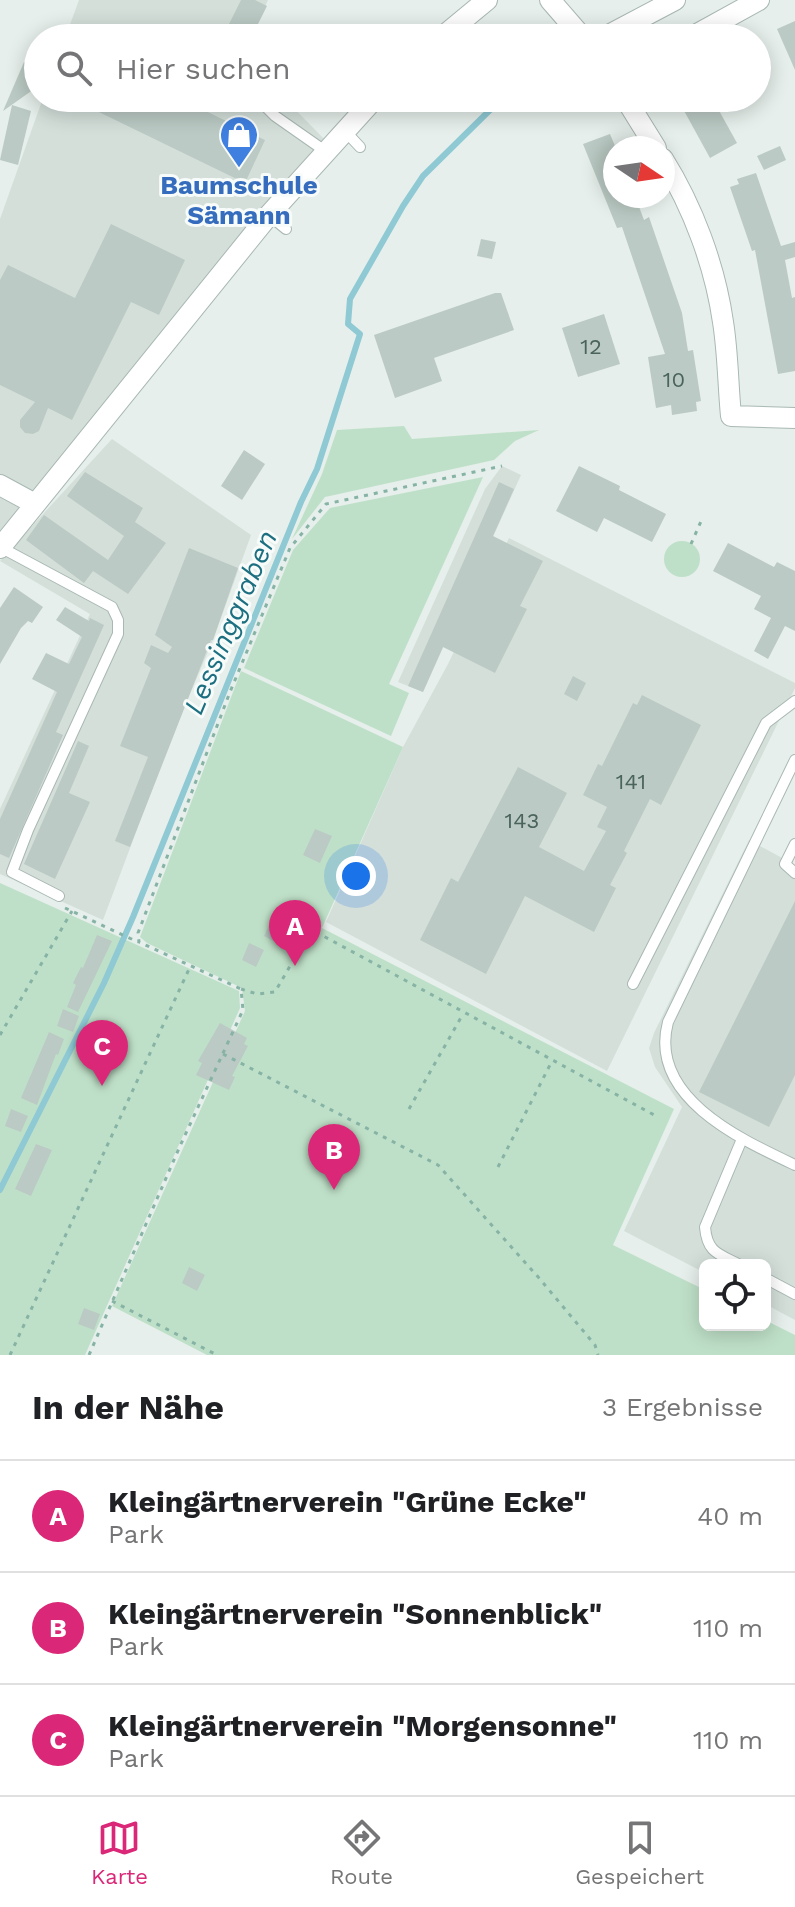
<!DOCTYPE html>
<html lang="de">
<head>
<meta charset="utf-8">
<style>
	body { margin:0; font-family:"Work Sans",sans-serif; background:#f2f2f2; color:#202124 }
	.controls { position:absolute; right:24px; bottom:24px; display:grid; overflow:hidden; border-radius:12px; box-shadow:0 4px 20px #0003 }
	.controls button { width:72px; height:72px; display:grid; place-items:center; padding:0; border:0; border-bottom:2px solid #e0e0e0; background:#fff; color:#202124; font:40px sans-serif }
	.compass { position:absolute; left:603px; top:136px; width:72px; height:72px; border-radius:50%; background:#fff; box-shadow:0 4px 20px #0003; rotate:103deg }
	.you { position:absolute; left:356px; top:876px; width:28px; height:28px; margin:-20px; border:6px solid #fff; border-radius:50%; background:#1a73e8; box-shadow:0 0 0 12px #1a73e833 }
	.badge { display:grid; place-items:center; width:52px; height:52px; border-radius:50%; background:#db2777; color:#fff; font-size:26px; font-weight:700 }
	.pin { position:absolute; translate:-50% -66px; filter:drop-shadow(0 2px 4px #0008) }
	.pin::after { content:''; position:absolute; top:42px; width:28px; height:24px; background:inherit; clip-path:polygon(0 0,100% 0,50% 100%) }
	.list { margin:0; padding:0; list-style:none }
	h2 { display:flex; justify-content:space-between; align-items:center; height:104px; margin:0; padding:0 32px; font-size:34px }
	h2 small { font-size:26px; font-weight:400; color:#757577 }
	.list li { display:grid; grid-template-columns:52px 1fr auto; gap:24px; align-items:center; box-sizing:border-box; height:112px; padding:0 32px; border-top:2px solid #e0e0e0 }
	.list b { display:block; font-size:30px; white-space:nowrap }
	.list p { margin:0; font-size:26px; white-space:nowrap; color:#757577 }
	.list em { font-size:26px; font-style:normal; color:#757577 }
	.icon { flex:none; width:44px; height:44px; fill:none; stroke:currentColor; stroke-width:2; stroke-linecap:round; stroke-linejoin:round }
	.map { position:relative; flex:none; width:795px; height:1355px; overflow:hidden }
	.search { position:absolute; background:#fff; box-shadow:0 4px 20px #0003; left:24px; right:24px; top:24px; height:88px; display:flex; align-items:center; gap:20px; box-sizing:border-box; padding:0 28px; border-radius:44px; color:#757577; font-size:30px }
	.sheet { height:440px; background:#fff }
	nav { display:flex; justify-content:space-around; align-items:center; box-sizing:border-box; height:112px; border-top:2px solid #e0e0e0; background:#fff; font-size:22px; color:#757577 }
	nav a { display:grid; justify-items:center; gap:4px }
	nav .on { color:#db2777 }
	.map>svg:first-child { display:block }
	.built { fill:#d4dfda }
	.green { fill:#bfe0c8 }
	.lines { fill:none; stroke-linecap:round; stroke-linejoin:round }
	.stream { stroke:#8ec9d4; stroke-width:6 }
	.building { fill:#bbcac4 }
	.lane-casing { stroke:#a8b8b2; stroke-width:12 }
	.street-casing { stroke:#a8b8b2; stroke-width:22 }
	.path { stroke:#86b3a5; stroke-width:3; stroke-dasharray:4 6; stroke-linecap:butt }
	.lane { stroke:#fff; stroke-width:10 }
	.street { stroke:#fff; stroke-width:20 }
	.labels { text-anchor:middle; stroke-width:6; stroke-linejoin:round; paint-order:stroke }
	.number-label { font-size:22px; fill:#4a645c }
	.shop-label { font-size:26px; font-weight:bold; fill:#366cbe; stroke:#f7fbf9 }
	.water-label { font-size:28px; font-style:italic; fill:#1c6f80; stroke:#f7fbf9 }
</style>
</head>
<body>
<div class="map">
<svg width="795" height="1355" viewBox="0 0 795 1355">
	<rect width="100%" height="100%" fill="#e6efeb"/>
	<g class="built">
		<polygon points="79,0 268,0 251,38 65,38"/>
		<polygon points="43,98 284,98 328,143 0,542 0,219"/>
		<polygon points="112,439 251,535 213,640 174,731 103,920 0,874 0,809 90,614 0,561"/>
		<polygon points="502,466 521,475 423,692 398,682 485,489"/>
		<polygon points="509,538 795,683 795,688 607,1071 326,922 403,747 448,664"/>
		<polygon points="749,840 795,865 795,1320 765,1304 765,1265 705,1265 705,1273 624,1231 682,1107 655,1067 649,1048 654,1033"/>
	</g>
	<g class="green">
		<polygon points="404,426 412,439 539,430 515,441 494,460 325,497 292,539 322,474 337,430"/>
		<polygon points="483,477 389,684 409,693 391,736 244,668 293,550 330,508"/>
		<circle cx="682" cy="559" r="18"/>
		<polygon points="241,671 403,747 322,928 674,1109 613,1245 705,1290 705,1325 765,1325 765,1320 795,1335 795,1355 207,1355 112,1306 245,1011 242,988 147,943 140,937"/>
		<polygon points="0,883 239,991 240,1008 85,1355 0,1355"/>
	</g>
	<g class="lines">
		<polyline class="stream" points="0,1190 104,983 133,917 301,502 317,469 360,334 348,324 350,299 403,206 423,176 490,110 506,98"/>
	</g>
	<g class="building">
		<polygon points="241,0 255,0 267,6 251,38 222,38"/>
		<polygon points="795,21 795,70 777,29"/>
		<polygon points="24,62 38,65 37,87 3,111"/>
		<polygon points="70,98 179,98 265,140 245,183"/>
		<polygon points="677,98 712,98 737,143 710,158"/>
		<polygon points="12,105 31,111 18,165 0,160"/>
		<polygon points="610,134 615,146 615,196 635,196 644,220 649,217 682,313 688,351 693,350 701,401 696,402 697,411 672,415 671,405 656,408 648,357 665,354 622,227 617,228 583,144"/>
		<polygon points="780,146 786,160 764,170 757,156"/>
		<polygon points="756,173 781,246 795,242 795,257 785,260 792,298 795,297 795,371 778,374 755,250 752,251 730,187 739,184 737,179"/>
		<polygon points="111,224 185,260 159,315 131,302 72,420 48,408 39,431 33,434 25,433 20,427 20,420 35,402 0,385 0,280 8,265 75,298"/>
		<polygon points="481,239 496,242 492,259 477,256"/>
		<polygon points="495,293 501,293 514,330 434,358 442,381 395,398 374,335"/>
		<polygon points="604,314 620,364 578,377 562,328"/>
		<polygon points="244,450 265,464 242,500 221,486"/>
		<polygon points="579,466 620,486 619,490 666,514 652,542 604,518 597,532 556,511"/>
		<polygon points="85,472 143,508 135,522 166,543 128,594 93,571 84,583 26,540 44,515 108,560 124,536 67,496"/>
		<polygon points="499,482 514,489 493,536 543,561 520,606 527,609 495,673 443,647 423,692 408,686"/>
		<polygon points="728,543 774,567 777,562 795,571 795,631 785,626 768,659 754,651 771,618 754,609 761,596 713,571"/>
		<polygon points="189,548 238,568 213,640 211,640 130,847 115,841 148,757 120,746 151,668 144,663 151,645 168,653 172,647 155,635"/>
		<polygon points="14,587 43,607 32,623 28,621 21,628 0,664 0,608"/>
		<polygon points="65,607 89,621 90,618 104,625 56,732 63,735 9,858 0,854 0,819 57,692 32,679 46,653 69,664 82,637 56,620"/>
		<polygon points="573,676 586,683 577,701 564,694"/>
		<polygon points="642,695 701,725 661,805 650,799 624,851 627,853 610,885 616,888 594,932 525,896 486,974 420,940 451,878 458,882 518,767 567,793 539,847 584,871 606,831 597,827 607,807 583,795 598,764 602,766 633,703 637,705"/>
		<polygon points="78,741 89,746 69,793 90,802 55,879 24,864"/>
		<polygon points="315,829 332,836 320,863 303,855"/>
		<polygon points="795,901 795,1075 769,1127 699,1092"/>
		<polygon points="273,917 290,926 281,945 264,936"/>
		<polygon points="97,935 112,941 78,1012 67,1007 76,985 73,983 81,967 83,968"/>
		<polygon points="249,943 264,950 256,967 242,960"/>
		<polygon points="63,1009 79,1016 73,1032 57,1026"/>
		<polygon points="220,1023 247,1038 244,1044 248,1046 232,1076 235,1077 229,1090 196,1075 202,1063 198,1061"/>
		<polygon points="49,1032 64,1039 58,1055 56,1054 37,1105 21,1098"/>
		<polygon points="11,1109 28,1116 21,1132 5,1126"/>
		<polygon points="36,1144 52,1150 31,1196 15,1189"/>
		<polygon points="189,1267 205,1275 197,1291 182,1283"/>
		<polygon points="84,1308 100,1314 94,1330 78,1324"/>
	</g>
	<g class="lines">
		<defs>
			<g id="lane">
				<polyline points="257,98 275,116 325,151"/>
				<polyline points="345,131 360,147"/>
				<polyline points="269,215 286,229"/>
				<polyline points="0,547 112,607 118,620 118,634 28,830 12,872 59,896"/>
				<path d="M795,760L668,1022C648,1097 740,1139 795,1165"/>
				<polyline points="795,844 785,864 795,873"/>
				<polyline points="633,984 766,723 795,701"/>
				<path d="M740,1265C719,1254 707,1253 705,1227L742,1139"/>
				<polyline points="765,1278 795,1294"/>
			</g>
			<g id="street">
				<polyline points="550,0 583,38"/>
				<polyline points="441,38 487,0"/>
				<polyline points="603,38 675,0"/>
				<polyline points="690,38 759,0"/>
				<polyline points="625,98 656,148"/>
				<path d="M663,159C693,207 715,266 723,322C728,353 728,385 731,416L795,418"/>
				<polyline points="0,485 35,504"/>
				<polyline points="0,548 269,215 375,98"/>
			</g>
		</defs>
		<use href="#lane" class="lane-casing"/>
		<use href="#street" class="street-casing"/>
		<g class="path">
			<polyline points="653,38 674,26"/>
			<polyline points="691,544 702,519"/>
			<polyline points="65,908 138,942"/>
			<polyline points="241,989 257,994 275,992 308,935 314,931 656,1116"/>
			<polyline points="0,1035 72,911"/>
			<polyline points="223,1054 438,1165 539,1278 595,1345 598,1355"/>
			<polyline points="409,1109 463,1014"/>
			<polyline points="498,1167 552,1061"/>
			<polyline points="112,1301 217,1355"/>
			<polyline points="10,1355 190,967"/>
			<polyline points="89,1355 180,1146 243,1010 241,989 139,942 138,933 230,692 290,548 326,504 502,466"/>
		</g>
		<use href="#lane" class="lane"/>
		<use href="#street" class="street"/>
	</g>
	<defs>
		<symbol id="shop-pin" viewBox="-11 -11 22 30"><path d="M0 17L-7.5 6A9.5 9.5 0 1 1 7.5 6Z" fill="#3f7fe0" stroke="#f7fbf9"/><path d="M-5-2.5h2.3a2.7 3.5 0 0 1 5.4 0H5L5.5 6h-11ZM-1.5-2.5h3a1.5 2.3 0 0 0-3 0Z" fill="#fff"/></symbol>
	</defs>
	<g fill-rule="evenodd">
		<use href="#shop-pin" x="217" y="113" width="44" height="60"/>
	</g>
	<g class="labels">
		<g class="number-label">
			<text x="591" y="354">12</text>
			<text x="674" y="387">10</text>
			<text x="631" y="789">141</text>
			<text x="522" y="828">143</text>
		</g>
		<g class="shop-label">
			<text x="239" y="194">Baumschule<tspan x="239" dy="30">Sämann</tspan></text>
		</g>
		<g class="water-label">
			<text transform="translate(230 622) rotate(-67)" y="10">Lessinggraben</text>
		</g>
	</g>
</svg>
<div class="controls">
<button><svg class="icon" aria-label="locate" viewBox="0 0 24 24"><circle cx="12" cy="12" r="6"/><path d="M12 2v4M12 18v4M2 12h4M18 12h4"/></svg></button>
</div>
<svg class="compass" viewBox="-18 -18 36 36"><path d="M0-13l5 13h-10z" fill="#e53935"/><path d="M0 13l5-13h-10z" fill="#757577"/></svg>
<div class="you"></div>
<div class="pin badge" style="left:295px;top:966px">A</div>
<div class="pin badge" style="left:334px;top:1190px">B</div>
<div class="pin badge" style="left:102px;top:1086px">C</div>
<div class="search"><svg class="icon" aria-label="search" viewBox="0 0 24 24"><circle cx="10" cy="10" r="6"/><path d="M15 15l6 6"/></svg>Hier suchen</div>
</div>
<section class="sheet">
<h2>In der Nähe<small>3 Ergebnisse</small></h2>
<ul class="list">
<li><span class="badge">A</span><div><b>Kleingärtnerverein &quot;Grüne Ecke&quot;</b><p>Park</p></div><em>40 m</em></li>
<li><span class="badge">B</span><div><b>Kleingärtnerverein &quot;Sonnenblick&quot;</b><p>Park</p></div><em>110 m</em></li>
<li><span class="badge">C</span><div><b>Kleingärtnerverein &quot;Morgensonne&quot;</b><p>Park</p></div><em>110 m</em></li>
</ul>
</section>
<nav>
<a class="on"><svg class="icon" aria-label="map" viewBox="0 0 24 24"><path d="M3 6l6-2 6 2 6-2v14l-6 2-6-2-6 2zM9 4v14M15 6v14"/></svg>Karte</a>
<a><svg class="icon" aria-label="directions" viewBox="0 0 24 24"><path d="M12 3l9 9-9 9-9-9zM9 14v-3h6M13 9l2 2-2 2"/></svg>Route</a>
<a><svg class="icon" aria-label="saved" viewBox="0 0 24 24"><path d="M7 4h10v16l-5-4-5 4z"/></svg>Gespeichert</a>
</nav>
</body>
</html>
